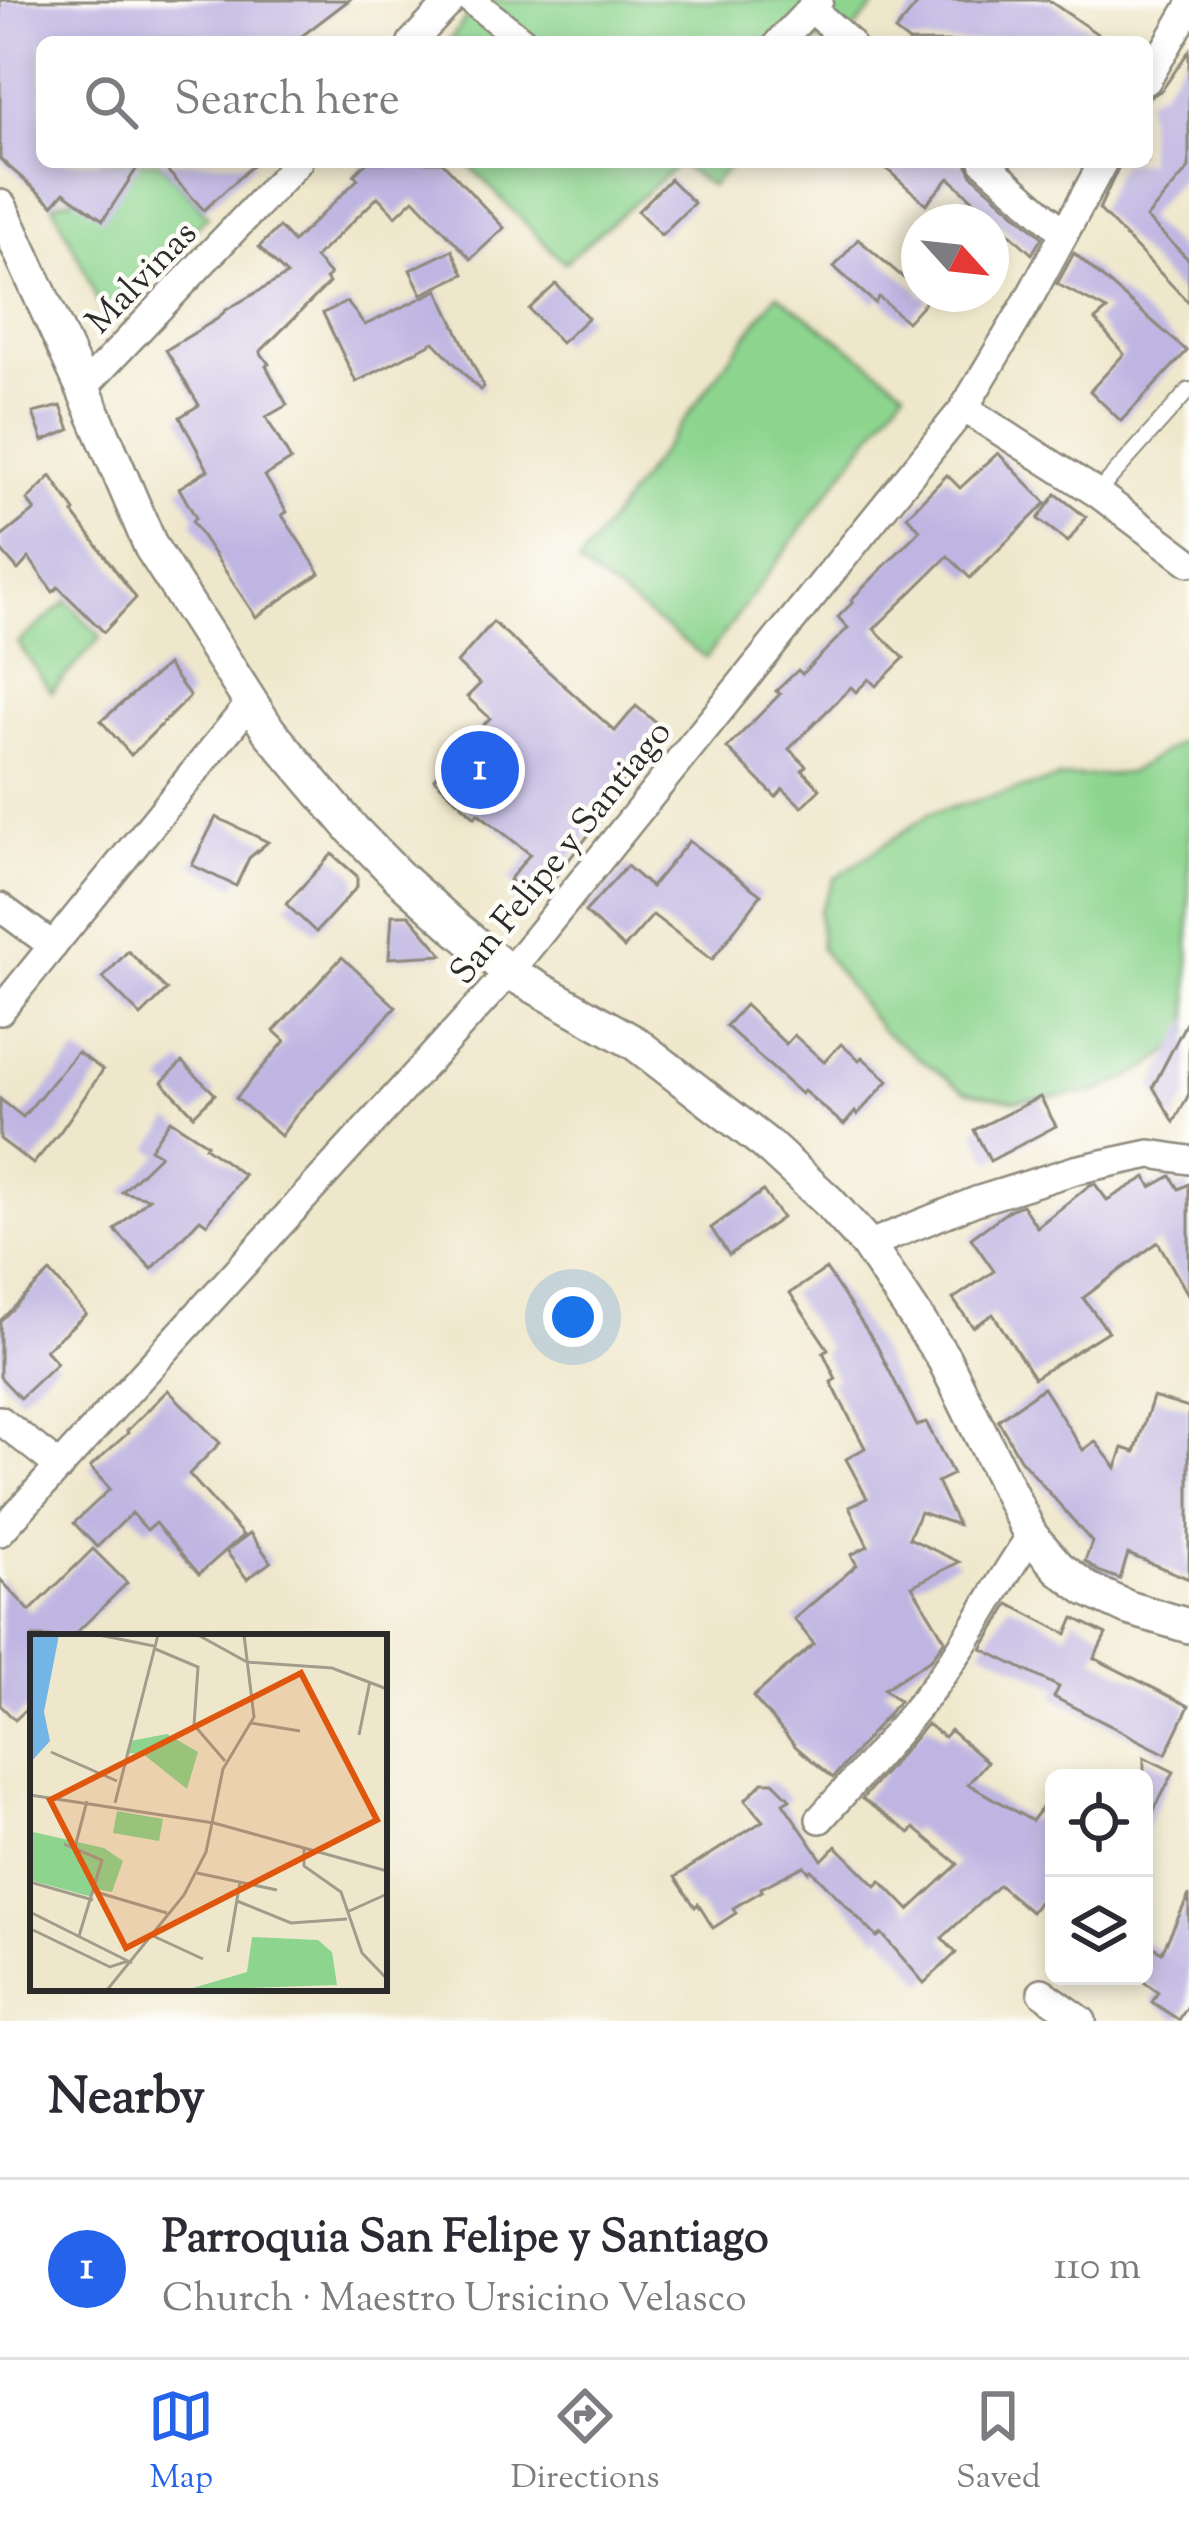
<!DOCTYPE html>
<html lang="en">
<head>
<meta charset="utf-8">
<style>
	body { margin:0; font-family:"Sorts Mill Goudy",serif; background:#f2f2f3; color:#2b2b33 }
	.controls { position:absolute; right:36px; bottom:36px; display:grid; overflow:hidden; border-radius:18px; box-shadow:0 6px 18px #0003 }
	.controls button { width:108px; height:108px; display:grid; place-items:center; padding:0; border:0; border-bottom:3px solid #e1e1e2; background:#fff; color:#2b2b33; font:60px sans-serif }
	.compass { position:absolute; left:901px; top:204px; width:108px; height:108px; border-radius:50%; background:#fff; box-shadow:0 6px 18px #0003; rotate:117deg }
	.you { position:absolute; left:573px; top:1317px; width:42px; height:42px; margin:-30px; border:9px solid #fff; border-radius:50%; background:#1a73e8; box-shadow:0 0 0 18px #1a73e833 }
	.badge { display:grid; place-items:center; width:78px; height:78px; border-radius:50%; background:#2563eb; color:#fff; font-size:39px; font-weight:700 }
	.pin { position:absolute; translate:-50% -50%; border:6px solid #fff; box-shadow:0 3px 12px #0006 }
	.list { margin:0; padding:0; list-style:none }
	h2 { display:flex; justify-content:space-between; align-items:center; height:156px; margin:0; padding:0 48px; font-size:51px }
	h2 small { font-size:39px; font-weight:400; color:#7c7c81 }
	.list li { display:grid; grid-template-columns:78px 1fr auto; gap:36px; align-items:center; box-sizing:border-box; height:180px; padding:0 48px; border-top:3px solid #e1e1e2 }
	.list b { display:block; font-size:45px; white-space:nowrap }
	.list p { margin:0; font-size:39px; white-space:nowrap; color:#7c7c81 }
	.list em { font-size:39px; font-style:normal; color:#7c7c81 }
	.icon { flex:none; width:66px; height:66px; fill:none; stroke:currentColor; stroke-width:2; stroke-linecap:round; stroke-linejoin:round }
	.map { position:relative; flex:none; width:1189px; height:2021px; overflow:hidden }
	.search { position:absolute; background:#fff; box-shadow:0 6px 18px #0003; left:36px; right:36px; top:36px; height:132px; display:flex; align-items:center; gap:30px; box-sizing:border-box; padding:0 42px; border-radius:18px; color:#7c7c81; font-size:45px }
	.sheet { height:336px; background:#fff }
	nav { display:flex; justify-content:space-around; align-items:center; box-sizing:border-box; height:168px; border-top:3px solid #e1e1e2; background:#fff; font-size:33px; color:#7c7c81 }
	nav a { display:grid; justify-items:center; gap:6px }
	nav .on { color:#2563eb }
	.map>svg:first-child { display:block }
	.green { fill:#8dd58f; stroke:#5c805d; stroke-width:3 }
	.building { fill:#bfb5e2 }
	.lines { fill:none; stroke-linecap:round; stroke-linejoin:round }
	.service-casing { stroke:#8d897b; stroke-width:18 }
	.minor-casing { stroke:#8d897b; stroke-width:32 }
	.tertiary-casing { stroke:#8d897b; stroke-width:38 }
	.service { stroke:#fff; stroke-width:14 }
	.minor { stroke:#fff; stroke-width:27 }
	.tertiary { stroke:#fff; stroke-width:33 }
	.labels { text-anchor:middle; stroke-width:9; stroke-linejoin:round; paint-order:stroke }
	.street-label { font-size:36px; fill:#2b2b2b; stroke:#fdfcf7 }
	.inset-road { fill:none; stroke:#a19c8b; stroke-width:3 }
	.view { fill:#df570e; fill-opacity:0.15; stroke:#df570e; stroke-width:6 }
	.inset-edge { fill:none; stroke:#2b2b2b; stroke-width:6 }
</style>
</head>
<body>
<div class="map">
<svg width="1189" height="2021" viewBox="0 0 1189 2021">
	<rect width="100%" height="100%" fill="#fdfcf7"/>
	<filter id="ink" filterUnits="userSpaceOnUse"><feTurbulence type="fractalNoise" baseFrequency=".00833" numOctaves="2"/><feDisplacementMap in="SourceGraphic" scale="24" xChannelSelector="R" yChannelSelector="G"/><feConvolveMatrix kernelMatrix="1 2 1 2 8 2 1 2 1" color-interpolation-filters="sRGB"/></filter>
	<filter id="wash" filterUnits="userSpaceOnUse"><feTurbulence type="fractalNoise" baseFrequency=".004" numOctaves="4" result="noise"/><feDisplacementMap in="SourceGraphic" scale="48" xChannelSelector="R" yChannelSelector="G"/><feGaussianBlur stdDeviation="2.7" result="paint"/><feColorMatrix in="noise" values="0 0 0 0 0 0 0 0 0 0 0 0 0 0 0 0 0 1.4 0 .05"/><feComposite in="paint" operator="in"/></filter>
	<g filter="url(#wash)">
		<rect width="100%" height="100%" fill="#efe7cb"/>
		<g class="green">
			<polygon points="480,0 881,0 842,42 448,42"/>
			<polygon points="100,162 159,162 208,216 133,287 104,319 85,271 53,205 73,198"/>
			<polygon points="466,162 733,162 711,186 679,164 564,263"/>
			<polygon points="777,294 905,389 706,658 578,564"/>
			<polygon points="67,601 101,637 51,692 18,643"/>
			<polygon points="1189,733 1189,1035 1145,1070 1097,1092 1014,1101 964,1091 881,1030 821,949 819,912 835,878 931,813 1060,778 1129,773 1183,740"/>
		</g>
		<g id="blocks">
			<g class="building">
				<polygon points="0,0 349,0 294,42 42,42 42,162 141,162 103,220 64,192 53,205 0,159"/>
				<polygon points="921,0 1048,0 1109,42 909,42 895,31"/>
				<polygon points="1189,51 1189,168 1146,218 1189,260 1189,303 1099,209 1121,162 1147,162 1147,99 1162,90"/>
				<polygon points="159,162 256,162 204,210"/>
				<polygon points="367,162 442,162 504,228 471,259 414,199 396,216 378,197 315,258 330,275 326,279 329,283 260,352 269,364 266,366 287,405 266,417 291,460 265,476 287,512 282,515 320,573 256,617 192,521 196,518 179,488 208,470 180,417 199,405 166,350 217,319 226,310 287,275 259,247 279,227 293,242 358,179 354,175"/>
				<polygon points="879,162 966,162 972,175 1042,237 1032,254 949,178 926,204"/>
				<polygon points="670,179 694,203 661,235 638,211"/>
				<polygon points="858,239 919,291 919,294 928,299 907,322 879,297 875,303 834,267"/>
				<polygon points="452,250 464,274 422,294 410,270"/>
				<polygon points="1074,253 1187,351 1121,421 1090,391 1124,354 1095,320 1107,310 1057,284"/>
				<polygon points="556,284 588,318 561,343 529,309"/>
				<polygon points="438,290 484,387 480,390 434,342 356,382 323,313 347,302 365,325"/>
				<polygon points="61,406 70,430 43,441 33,413"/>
				<polygon points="998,453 1046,503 970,578 948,556 874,629 904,658 876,686 869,679 856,692 851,687 789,749 806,766 802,770 820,789 802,807 783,789 776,797 727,748 780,694 776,691 798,670 802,674 848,628 838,617 853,602 851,600 920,530 907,516 947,475 960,488"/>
				<polygon points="51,476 75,511 73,513 136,598 104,632 58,587 53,592 29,558 18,570 0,549 0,538 35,510 27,500"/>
				<polygon points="1056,494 1086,517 1068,542 1038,519"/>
				<polygon points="493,622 615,731 636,706 666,731 606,803 611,807 552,881 548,878 532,898 509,880 530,854 478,813 475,817 434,779 490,718 467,697 480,684 457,663"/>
				<polygon points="167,665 190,696 131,755 101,721"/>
				<polygon points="216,817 268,842 249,858 236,886 192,865"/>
				<polygon points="689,841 761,895 712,960 653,915 624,948 585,912 627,866 651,887"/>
				<polygon points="332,854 357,876 357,887 316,932 286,904"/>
				<polygon points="392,915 409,915 443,955 389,958"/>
				<polygon points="128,951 167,990 141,1016 103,978"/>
				<polygon points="342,957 396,1007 299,1111 281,1136 236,1098 285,1041 274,1031"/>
				<polygon points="745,1005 786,1044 794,1035 824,1062 841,1044 859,1060 862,1057 888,1081 857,1115 855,1112 844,1125 804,1091 801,1094 726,1026"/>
				<polygon points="1189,1017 1189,1094 1174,1122 1153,1087"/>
				<polygon points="77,1052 103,1070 60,1132 33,1164 0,1139 0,1099 23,1117"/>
				<polygon points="182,1062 215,1094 194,1115 162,1082"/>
				<polygon points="1040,1097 1056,1126 990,1161 974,1130"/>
				<polygon points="170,1120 207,1144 205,1147 244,1175 207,1224 200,1219 152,1269 115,1230 149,1198 122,1192 160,1155 150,1149"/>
				<polygon points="1171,1176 1179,1189 1189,1184 1189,1296 1158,1242 1083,1298 1108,1331 1034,1378 993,1314 973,1327 953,1299 994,1271 971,1238 1011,1209 1022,1205 1037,1227 1090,1185 1095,1184 1107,1200 1146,1177 1151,1187"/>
				<polygon points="763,1191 782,1218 729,1255 711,1228"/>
				<polygon points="826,1269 877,1346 917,1426 926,1422 953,1474 937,1482 958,1525 920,1512 909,1538 959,1562 912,1586 945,1640 931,1659 884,1689 899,1701 833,1778 796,1747 753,1697 814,1644 794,1619 857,1565 851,1555 868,1546 849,1507 867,1498 846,1459 865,1448 831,1382 836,1379 823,1352 828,1349 790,1293"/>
				<polygon points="50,1272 86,1314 45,1350 57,1363 20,1398 0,1377 0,1321"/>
				<polygon points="1043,1388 1083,1450 1095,1441 1116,1468 1123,1448 1135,1452 1153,1397 1189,1408 1189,1579 1128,1554 1120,1579 1098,1571 1085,1561 1092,1542 1020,1459 998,1420"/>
				<polygon points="168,1390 220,1443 189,1474 243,1535 199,1574 155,1523 147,1530 132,1513 97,1547 74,1523 110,1489 90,1467 128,1433 127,1431"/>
				<polygon points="250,1533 271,1562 247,1579 226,1551"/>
				<polygon points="93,1549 127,1583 72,1637 33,1637 33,1703 15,1720 0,1705 0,1579 30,1611"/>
				<polygon points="1009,1604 1067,1634 1074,1618 1106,1634 1094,1658 1189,1706 1166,1754 1054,1697 1059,1687 982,1649"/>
				<polygon points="927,1724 944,1737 950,1730 987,1762 968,1784 1032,1821 1054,1792 1054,1912 1040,1900 1031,1912 999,1885 942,1938 956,1953 924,1983 882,1934 877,1937 811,1870 809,1872 804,1866 761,1888 762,1891 733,1908 736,1913 713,1928 698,1904 695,1907 675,1877 763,1821 745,1800 763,1782 773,1782 790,1799 783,1803 822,1860 836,1846 876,1886 881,1881 909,1910 958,1864 914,1828 910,1833 862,1799"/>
				<polygon points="1144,1757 1174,1772 1144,1829"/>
				<polygon points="1189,1895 1189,2004 1179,2020 1152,2002 1158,1992 1144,1982 1144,1941 1162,1952"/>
			</g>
		</g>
	</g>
	<g filter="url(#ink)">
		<use href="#blocks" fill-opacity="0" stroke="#8d897b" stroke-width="3"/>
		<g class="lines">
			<defs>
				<polyline id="service" points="1097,493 1189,390"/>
				<g id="minor">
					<polyline points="471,0 524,42"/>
					<polyline points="812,9 849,42"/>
					<polyline points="412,42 452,0"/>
					<polyline points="779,42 819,0"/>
					<polyline points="1147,80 1189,8"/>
					<polyline points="984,162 1064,233"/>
					<polyline points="83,388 298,162"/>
					<polyline points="964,408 1097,493 1189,562"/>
					<polyline points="0,907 53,946"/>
					<polyline points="0,1011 251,702"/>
					<polyline points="868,1245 976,1201 1075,1170 1150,1154 1189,1160"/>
					<polyline points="0,1420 60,1467"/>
					<polyline points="0,1532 509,972 682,757 964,408 1026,304 1103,162"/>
					<path d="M820,1819C870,1763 921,1709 962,1646C986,1610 1005,1571 1031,1536"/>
					<polyline points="1042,1992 1082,2021"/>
				</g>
				<polyline id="tertiary" points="0,207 83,388 151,547 269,731 353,830 400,878 455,927 509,972 635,1043 766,1144 829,1202 868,1245 944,1359 1031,1536 1059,1568 1087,1589 1128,1608 1189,1626"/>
			</defs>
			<use href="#service" class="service-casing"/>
			<use href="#minor" class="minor-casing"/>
			<use href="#tertiary" class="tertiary-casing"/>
			<use href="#service" class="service"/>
			<use href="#minor" class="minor"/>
			<use href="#tertiary" class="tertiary"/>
		</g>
	</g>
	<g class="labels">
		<g class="street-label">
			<text transform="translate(140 276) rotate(-46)" y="13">Malvinas</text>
			<text transform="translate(559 851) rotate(-51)" y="13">San Felipe y Santiago</text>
		</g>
	</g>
	<g transform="translate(30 1634)">
		<rect width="357" height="357" fill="#efe7cb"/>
		<path d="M137,100L168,118L157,155L113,120L96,119L100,107ZM87,177L133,185L129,207L83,199ZM3,198L74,214L93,227L82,258L66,255L62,263L0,246ZM222,303L288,306L302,318L307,351L156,356L217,338Z" fill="#8dd58f"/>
		<path d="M0,1H29L14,78L20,107L0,129Z" fill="#73b5e7"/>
		<path class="inset-road" d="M69,1L124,12M168,1L217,28L302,34L357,55M123,14L168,33L164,91L195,127M221,89L270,97M329,101L340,47M21,118L87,147M0,161L184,189L357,237M85,169L128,1M34,210L72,226L49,302M45,213L57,167M274,214V232L311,258L332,319L357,345M167,239L247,256M0,248L63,266M66,258L137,279M207,267L261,289L317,285M0,278L102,329M317,278L357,260M3,296L80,333L98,327M121,301L173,325M198,318L210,248M77,356L154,261L176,218L193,135L224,83L214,1"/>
		<path class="view" d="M271,39L347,186L96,314L20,166Z"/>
		<rect width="357" height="357" class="inset-edge"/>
	</g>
</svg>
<div class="controls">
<button><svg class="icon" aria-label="locate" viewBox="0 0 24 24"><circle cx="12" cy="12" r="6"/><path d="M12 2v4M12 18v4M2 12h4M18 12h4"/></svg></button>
<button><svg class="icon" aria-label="layers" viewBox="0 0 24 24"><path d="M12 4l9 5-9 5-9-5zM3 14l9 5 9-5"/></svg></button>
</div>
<svg class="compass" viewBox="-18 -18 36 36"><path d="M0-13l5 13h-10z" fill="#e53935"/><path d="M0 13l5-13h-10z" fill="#7c7c81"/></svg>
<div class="you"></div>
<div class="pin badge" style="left:480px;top:770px">1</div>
<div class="search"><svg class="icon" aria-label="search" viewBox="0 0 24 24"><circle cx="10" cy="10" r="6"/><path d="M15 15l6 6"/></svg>Search here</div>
</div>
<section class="sheet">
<h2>Nearby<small></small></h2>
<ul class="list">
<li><span class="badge">1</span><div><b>Parroquia San Felipe y Santiago</b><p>Church · Maestro Ursicino Velasco</p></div><em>110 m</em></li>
</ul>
</section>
<nav>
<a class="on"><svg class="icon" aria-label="map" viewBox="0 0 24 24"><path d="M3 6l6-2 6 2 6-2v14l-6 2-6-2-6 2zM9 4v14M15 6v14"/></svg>Map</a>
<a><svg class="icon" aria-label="directions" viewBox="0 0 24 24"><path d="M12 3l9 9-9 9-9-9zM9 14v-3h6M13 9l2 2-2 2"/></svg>Directions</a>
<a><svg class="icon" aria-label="saved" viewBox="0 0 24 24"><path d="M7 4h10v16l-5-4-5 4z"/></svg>Saved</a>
</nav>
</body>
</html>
